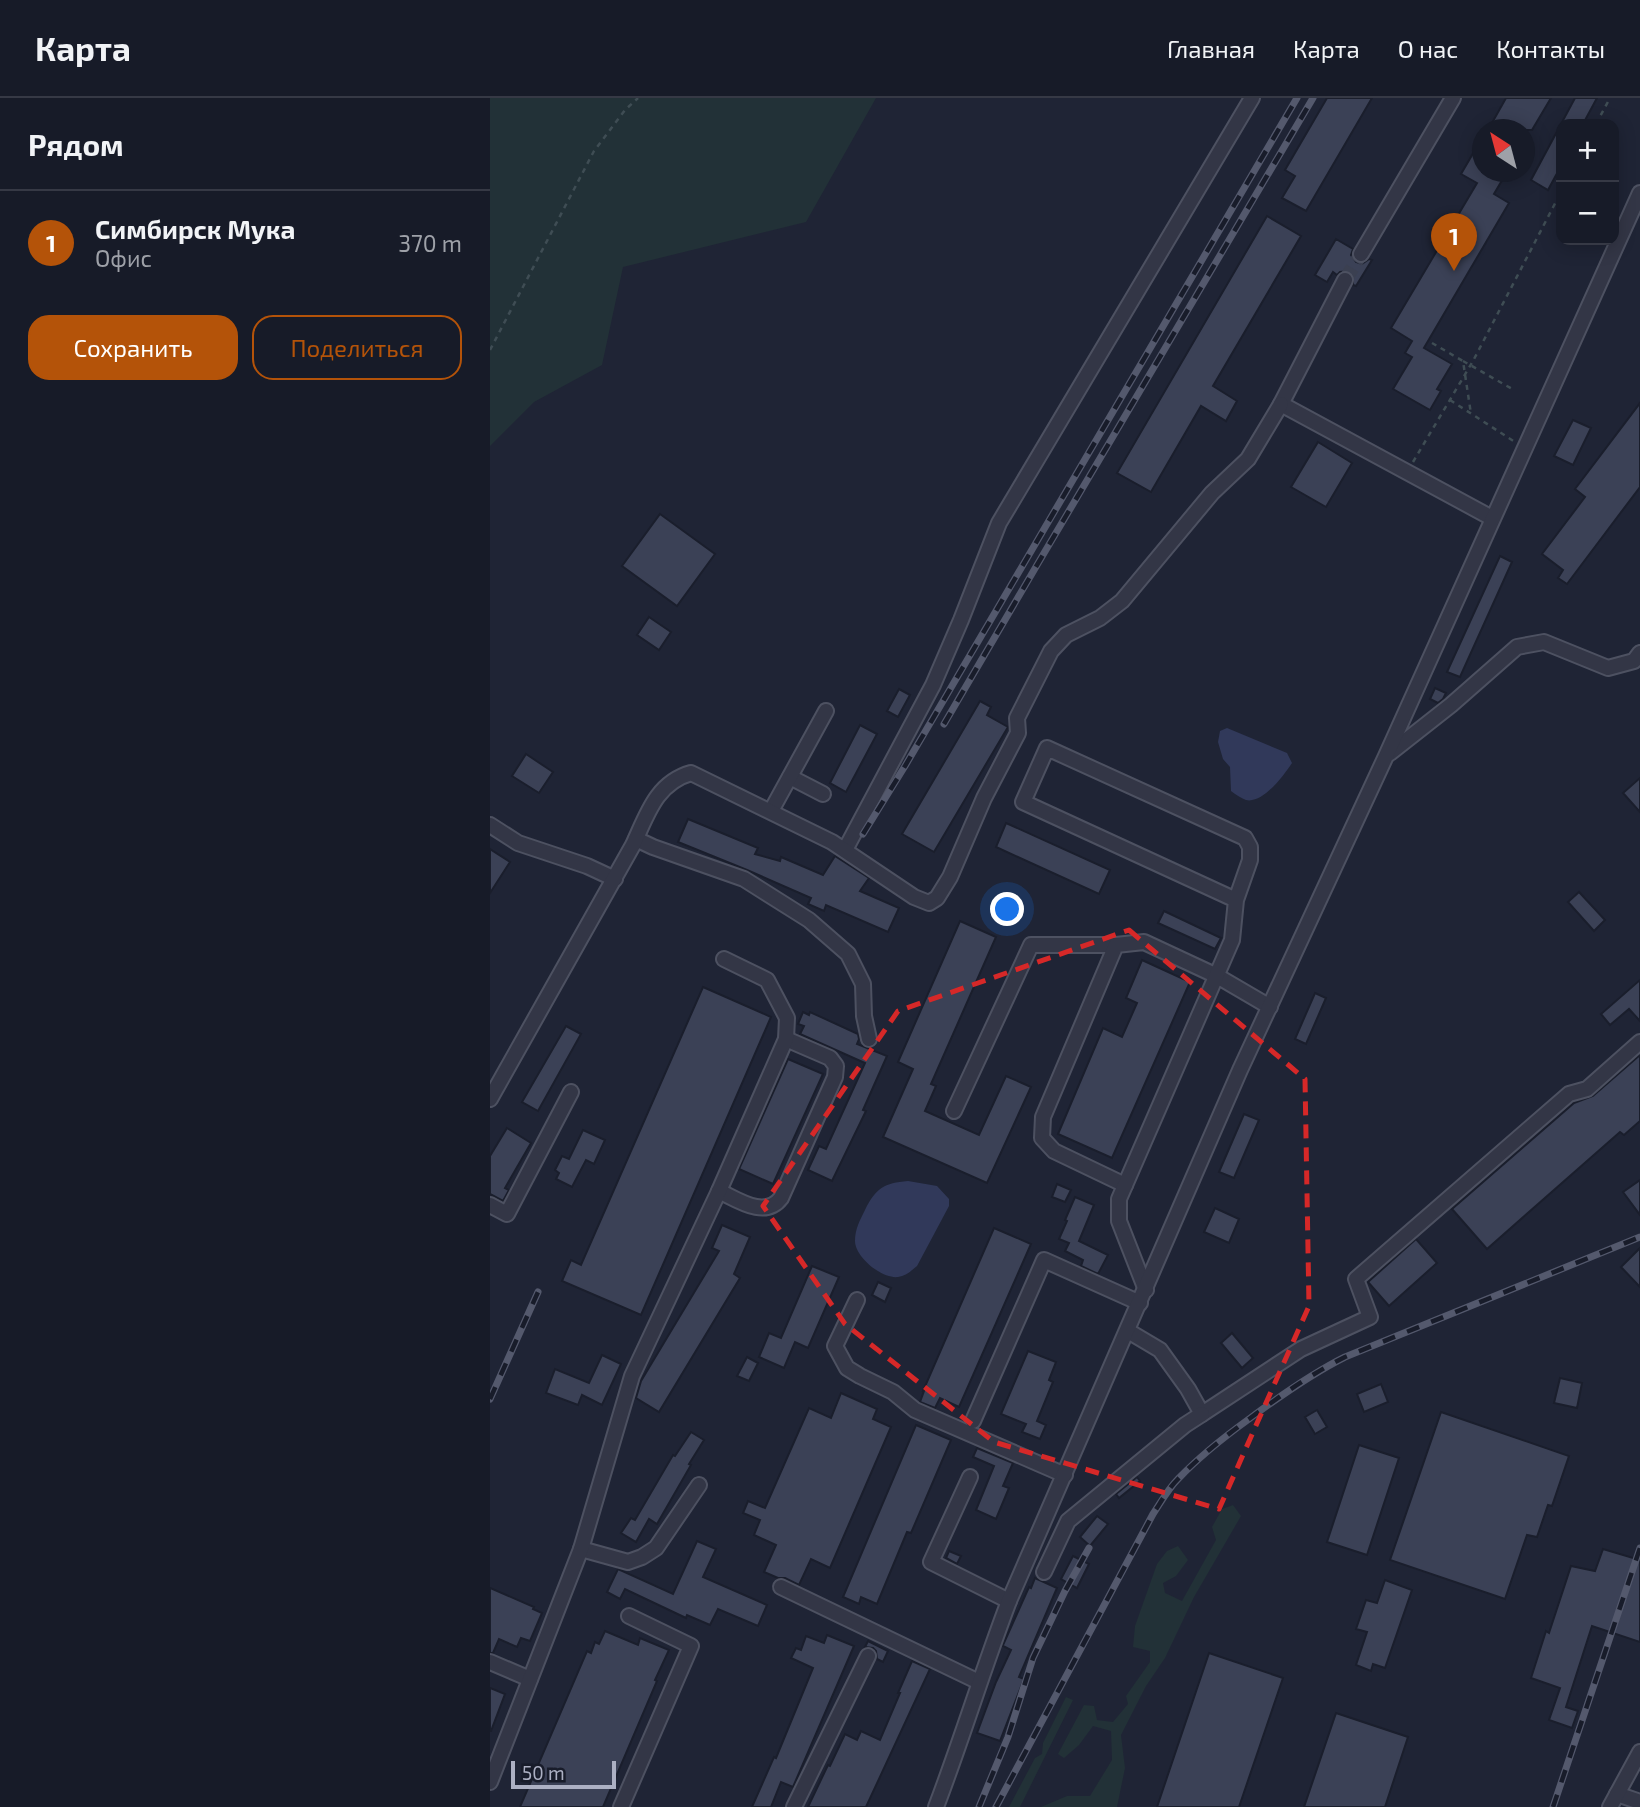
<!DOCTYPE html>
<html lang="ru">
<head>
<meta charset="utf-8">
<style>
	body { margin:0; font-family:"Exo 2",sans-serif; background:#242834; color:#f1f3f6 }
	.controls { position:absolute; right:21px; top:21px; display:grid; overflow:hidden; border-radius:14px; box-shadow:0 4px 18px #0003 }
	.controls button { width:63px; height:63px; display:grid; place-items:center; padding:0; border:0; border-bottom:2px solid #363945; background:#171b28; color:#f1f3f6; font:35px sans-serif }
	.compass { position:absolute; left:982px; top:21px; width:63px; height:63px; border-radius:50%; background:#171b28; box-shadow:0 4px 18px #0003; rotate:324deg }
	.scale { position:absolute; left:21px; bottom:18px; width:105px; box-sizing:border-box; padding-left:7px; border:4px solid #acb0c3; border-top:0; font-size:19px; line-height:24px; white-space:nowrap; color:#acb0c3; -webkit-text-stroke:5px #181c2a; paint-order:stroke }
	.you { position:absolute; left:518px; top:812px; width:24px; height:24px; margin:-18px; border:5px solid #fff; border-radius:50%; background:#1a73e8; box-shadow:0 0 0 10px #1a73e833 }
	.badge { display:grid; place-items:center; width:46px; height:46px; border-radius:50%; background:#b45309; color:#fff; font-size:23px; font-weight:700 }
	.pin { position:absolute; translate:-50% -58px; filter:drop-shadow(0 2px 4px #0008) }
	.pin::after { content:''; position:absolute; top:37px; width:24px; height:21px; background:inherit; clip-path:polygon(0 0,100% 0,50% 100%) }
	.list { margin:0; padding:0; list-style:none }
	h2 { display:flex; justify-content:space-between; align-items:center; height:91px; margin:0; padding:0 28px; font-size:30px }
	h2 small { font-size:23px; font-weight:400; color:#9ea1a8 }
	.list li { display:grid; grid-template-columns:46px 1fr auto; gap:21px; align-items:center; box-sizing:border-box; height:105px; padding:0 28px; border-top:2px solid #363945 }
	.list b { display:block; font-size:26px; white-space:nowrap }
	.list p { margin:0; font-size:23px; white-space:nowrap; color:#9ea1a8 }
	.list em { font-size:23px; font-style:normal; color:#9ea1a8 }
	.actions { display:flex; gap:14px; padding:21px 28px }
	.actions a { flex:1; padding:16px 0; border:2px solid #b45309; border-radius:21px; text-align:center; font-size:24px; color:#b45309 }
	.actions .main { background:#b45309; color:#fff }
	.map { position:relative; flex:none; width:1150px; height:1709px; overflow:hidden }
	header { display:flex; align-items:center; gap:42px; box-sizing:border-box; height:98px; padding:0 35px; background:#171b28; border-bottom:2px solid #363945 }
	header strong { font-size:33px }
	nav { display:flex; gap:38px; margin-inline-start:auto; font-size:24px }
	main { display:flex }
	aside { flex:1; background:#171b28 }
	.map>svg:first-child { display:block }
	.green { fill:#223137 }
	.water { fill:#31395a }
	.building { fill:#3b4156; stroke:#1a1e2c; stroke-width:2 }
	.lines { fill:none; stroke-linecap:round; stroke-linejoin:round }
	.minor-tunnel { stroke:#3b4051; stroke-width:14; stroke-dasharray:14 7; stroke-linecap:butt }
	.minor-casing { stroke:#4d5161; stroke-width:18 }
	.path { stroke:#3f4d54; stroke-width:2.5; stroke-dasharray:5 5; stroke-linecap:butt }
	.minor { stroke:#333646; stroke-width:14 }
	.rail-casing { stroke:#54596d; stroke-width:7 }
	.rail { stroke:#181c2a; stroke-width:4.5; stroke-dasharray:13; stroke-linecap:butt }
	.marked { fill:none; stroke:#d62828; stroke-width:5; stroke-dasharray:14 9; stroke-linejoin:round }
</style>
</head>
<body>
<header>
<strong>Карта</strong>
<nav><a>Главная</a><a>Карта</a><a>О нас</a><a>Контакты</a></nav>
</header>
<main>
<aside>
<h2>Рядом<small></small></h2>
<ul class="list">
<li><span class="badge">1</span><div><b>Симбирск Мука</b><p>Офис</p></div><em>370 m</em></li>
</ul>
<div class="actions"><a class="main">Сохранить</a><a>Поделиться</a></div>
</aside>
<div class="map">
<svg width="1150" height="1709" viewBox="0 0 1150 1709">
	<rect width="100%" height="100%" fill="#1f2435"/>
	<g class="green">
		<polygon points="0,0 386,0 316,124 133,169 112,267 44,304 0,348"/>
		<polygon points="743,1407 751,1418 704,1499 675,1560 656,1588 631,1637 635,1670 627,1709 551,1709 577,1698 600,1698 622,1662 621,1633 603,1628 589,1647 574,1660 568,1656 594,1607 604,1608 607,1622 623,1624 638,1606 636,1598 660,1564 660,1553 643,1549 645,1528 667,1466 677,1453 688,1448 698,1462 686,1478 673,1485 675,1495 692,1503 726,1442 722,1429 732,1411"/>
		<polygon points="576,1599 583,1602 530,1709 519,1709 545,1660 552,1656 553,1645"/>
	</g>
	<g class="water">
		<path d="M737,630L797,655L802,665C794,677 773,706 756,702C751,700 745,696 741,693L740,669L733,661L728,644L730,633Z"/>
		<path d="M418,1083L447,1088L459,1101V1108L427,1168C421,1173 416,1178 408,1179C392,1181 365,1159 365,1143C365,1131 370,1122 375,1112C386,1090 394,1085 418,1083Z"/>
	</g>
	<g class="building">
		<polygon points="837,0 882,0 816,113 792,100 805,78 795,72"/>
		<polygon points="1016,0 1061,0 1042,32 998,32"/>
		<polygon points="1085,0 1107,0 1093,26 1071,26 1071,68 1058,92 1041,82"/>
		<polygon points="992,40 992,74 1017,74 1004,96 1019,105 934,250 962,266 947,291 951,293 940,312 903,291 922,259 915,255 922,243 901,230 987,85 971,76"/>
		<polygon points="777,118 811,138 723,288 747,303 736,323 711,308 661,394 627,375"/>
		<polygon points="846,141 863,151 861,157 866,164 872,166 879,161 882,162 866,188 863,187 863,177 859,173 850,174 847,177 843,174 837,184 825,177"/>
		<polygon points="1150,305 1150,389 1077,486 1068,480 1073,472 1052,456 1095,399 1085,391"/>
		<polygon points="1083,322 1101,330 1083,367 1064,358"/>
		<polygon points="828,344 862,365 836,409 801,389"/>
		<polygon points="170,416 225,456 187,508 132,468"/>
		<polygon points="1010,458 1022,464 970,579 957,574"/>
		<polygon points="159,519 181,534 169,552 147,537"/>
		<polygon points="945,590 956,595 953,601 948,605 940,601"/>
		<polygon points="409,591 420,597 408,619 397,613"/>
		<polygon points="490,603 501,609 497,617 518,629 444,754 412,736"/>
		<polygon points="370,627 387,636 356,694 340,685"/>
		<polygon points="36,656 63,674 49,695 22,678"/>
		<polygon points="1150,680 1150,714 1133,695"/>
		<polygon points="198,721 268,750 265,756 290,763 291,759 333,777 345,758 379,780 370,793 409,810 398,834 336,807 334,813 318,806 321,800 257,772 188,744"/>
		<polygon points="516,725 620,772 609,796 506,749"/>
		<polygon points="0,751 20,764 0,795"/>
		<polygon points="1089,794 1115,822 1104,833 1078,804"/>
		<polygon points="674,813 731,840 725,851 668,825"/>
		<polygon points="470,823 506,839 441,986 446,988 435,1013 489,1037 516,978 541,989 497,1085 393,1039 423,971 408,964"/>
		<polygon points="652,862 700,884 622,1060 568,1036 613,930 632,939 647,905 636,900"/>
		<polygon points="1150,882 1150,923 1139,911 1120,927 1111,916"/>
		<polygon points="213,889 281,919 151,1217 72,1183 81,1162 91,1167"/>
		<polygon points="825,895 836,900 816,946 805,941"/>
		<polygon points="313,914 319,917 320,914 368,936 369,941 367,946 397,958 373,1012 376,1013 342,1083 318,1072 329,1048 336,1051 375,965 310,936 314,928 308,926"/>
		<polygon points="76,928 91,936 48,1013 32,1004"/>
		<polygon points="1150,957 1150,1023 1134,1037 1130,1034 997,1151 962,1111 1084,1005 1103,998"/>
		<polygon points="298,961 333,976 283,1086 249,1071"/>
		<polygon points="754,1016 769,1022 744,1080 729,1074"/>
		<polygon points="17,1030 41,1045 15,1090 19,1092 13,1103 0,1096 0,1058"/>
		<polygon points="93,1032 115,1042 104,1066 96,1062 82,1089 66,1081 69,1075 65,1072 72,1058 79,1061"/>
		<polygon points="1150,1082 1150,1117 1133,1094"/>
		<polygon points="567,1086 581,1092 575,1104 562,1099"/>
		<polygon points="585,1099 604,1107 589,1143 618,1157 608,1176 591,1168 593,1162 575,1153 579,1145 569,1141 577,1123 575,1122"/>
		<polygon points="725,1110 749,1121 739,1145 714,1134"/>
		<polygon points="232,1127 260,1139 244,1176 250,1180 169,1314 146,1300 151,1283 229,1153 222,1150"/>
		<polygon points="504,1130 541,1146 469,1309 450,1300 445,1310 430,1304 434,1293 433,1293"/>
		<polygon points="926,1141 947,1165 899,1208 878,1184"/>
		<polygon points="1150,1150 1150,1189 1131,1169"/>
		<polygon points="322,1168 349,1179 318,1250 305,1244 294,1270 269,1259 279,1235 291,1240"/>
		<polygon points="388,1184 401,1190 395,1204 382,1197"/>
		<polygon points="742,1235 763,1260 752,1270 731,1245"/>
		<polygon points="538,1253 566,1264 559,1282 563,1284 547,1323 556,1327 550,1341 532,1334 536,1326 511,1316"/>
		<polygon points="112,1257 131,1266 112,1307 92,1297 88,1307 56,1295 65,1271 99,1285"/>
		<polygon points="257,1259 268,1265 259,1283 247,1278"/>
		<polygon points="1070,1280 1092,1285 1087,1310 1064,1305"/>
		<polygon points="891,1286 898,1304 874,1314 867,1296"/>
		<polygon points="351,1295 387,1311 383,1321 401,1329 340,1470 321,1461 309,1487 295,1480 288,1480 274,1474 286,1447 264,1437 270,1422 253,1415 258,1403 275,1410 319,1310 341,1320"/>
		<polygon points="827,1312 837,1329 825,1336 815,1319"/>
		<polygon points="951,1314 1079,1358 1062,1408 1058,1407 1047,1439 1037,1437 1015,1501 900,1462"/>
		<polygon points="426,1327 461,1342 421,1435 417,1434 387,1506 371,1499 369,1506 353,1499"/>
		<polygon points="201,1334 214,1342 199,1366 201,1367 167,1426 159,1421 146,1444 131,1435 141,1420 145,1422 183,1357 185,1358"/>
		<polygon points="869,1347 909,1360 877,1457 837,1444"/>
		<polygon points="487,1350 523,1365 513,1388 519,1390 506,1421 486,1412 504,1368 483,1359"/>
		<polygon points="647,1379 650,1383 629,1400 626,1396"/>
		<polygon points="607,1418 618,1426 600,1448 590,1439"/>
		<polygon points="207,1443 226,1451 213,1479 277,1507 268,1528 228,1511 220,1527 197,1517 196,1520 135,1491 130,1501 117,1494 128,1471 183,1496"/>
		<polygon points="1113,1451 1150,1462 1150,1544 1102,1528 1076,1609 1088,1613 1082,1630 1059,1622 1070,1590 1041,1580 1056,1533 1059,1535 1081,1468 1105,1473"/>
		<polygon points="459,1453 471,1458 467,1466 456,1460"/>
		<polygon points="583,1458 599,1466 587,1490 571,1481"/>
		<polygon points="545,1480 567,1490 529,1579 534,1581 510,1643 487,1635 506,1584 521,1552 513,1548 513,1547 539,1489 541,1490"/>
		<polygon points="895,1482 922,1492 895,1570 883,1566 881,1573 866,1567 877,1534 866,1531 876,1502 887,1505"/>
		<polygon points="0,1490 44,1509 43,1511 52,1515 40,1543 31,1540 27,1549 9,1541 3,1555 0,1555"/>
		<polygon points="115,1533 148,1547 150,1540 179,1552 165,1582 167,1583 113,1709 30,1709 97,1553 101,1555 105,1544 109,1546"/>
		<polygon points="337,1537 364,1548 303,1689 291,1684 281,1709 262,1709 284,1659 286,1660 323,1570 301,1560 306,1550 311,1552 316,1538 334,1545"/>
		<polygon points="378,1543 398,1553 393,1564 387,1561 386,1553 383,1550 375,1549"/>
		<polygon points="719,1555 793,1580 749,1709 667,1709"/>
		<polygon points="422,1563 440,1571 376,1709 318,1709 338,1667 340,1668 355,1636 367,1642 371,1633 390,1642 410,1595 408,1595"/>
		<polygon points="0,1590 15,1596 1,1633 0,1633"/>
		<polygon points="846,1615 918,1639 895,1709 814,1709"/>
	</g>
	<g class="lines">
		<polyline class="minor-tunnel" points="855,182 871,156"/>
		<defs>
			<g id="minor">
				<polyline points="871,156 963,0"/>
				<polyline points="855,182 791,306 1002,420"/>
				<polyline points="900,655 961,607 1027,549 1054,544 1118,570 1144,563 1150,555"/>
				<polyline points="300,679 333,696"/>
				<polyline points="281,713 336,613"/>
				<polyline points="0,727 28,745 97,768 125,781"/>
				<polyline points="146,741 163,749 254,781 319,822 358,856 373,886 374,918 379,941"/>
				<polyline points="355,752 443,587 471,522 509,425 762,0"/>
				<path d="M0,1001L143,747C157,717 166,685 201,675L342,744L424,799L439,805L447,800L460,779L494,700L528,635L527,620L561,553L576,537L610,520L632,503L722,395L758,361L791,306"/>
				<polyline points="464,1013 541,847 626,847"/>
				<polyline points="635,1087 564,1053 552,1040 553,1019 626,847 654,844 727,878 780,909"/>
				<path d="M229,1093C248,1102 275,1121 291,1100L345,979L346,968L340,960L296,941"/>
				<polyline points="0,1107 17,1116 81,994"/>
				<polyline points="656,1192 629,1123 629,1101 742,842 746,802 533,704 557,650 755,740 760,749 760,762 746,802"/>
				<polyline points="367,1202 345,1248 357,1270 370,1278 403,1294 425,1312 575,1377"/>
				<polyline points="638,1233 670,1252 698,1291 712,1316 811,1251 880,1219 866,1181 1079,996 1097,991 1150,944"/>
				<polyline points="483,1323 554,1162 650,1205"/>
				<polyline points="480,1379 441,1464 519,1503"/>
				<polyline points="91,1451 138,1464 152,1459 166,1450 209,1387"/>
				<polyline points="554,1474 578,1423 695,1327 712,1316"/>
				<polyline points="291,1489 489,1584"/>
				<polyline points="0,1564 40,1581"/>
				<polyline points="0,1684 91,1451 142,1278 229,1093 296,941 297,920 277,882 234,861"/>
				<polyline points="1127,1696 1150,1704"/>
				<polyline points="131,1709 201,1548 139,1518"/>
				<polyline points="304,1709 378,1558"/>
				<path d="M446,1709C472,1641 493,1571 519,1503L750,972L896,658L1150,95"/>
				<polyline points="1120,1709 1150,1654"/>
			</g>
		</defs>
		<use href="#minor" class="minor-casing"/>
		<g class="path">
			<polyline points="1106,26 1120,0"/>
			<polyline points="942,245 973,263 981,316"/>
			<polyline points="0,252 104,53 135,12 148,0"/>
			<polyline points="973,263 1024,292"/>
			<polyline points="960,302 1025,344"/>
			<polyline points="923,364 983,263 1071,94"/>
		</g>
		<use href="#minor" class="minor"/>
		<defs>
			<g id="rail">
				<polyline points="454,626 547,467 823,0"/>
				<polyline points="373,736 415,668 807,0"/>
				<polyline points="0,1301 48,1194"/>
				<polyline points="489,1709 518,1639 543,1560 575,1493 599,1450"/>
				<path d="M506,1709L663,1416C671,1404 678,1391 688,1381C710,1358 734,1339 759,1321C790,1298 821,1276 855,1259L1150,1139"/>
				<polyline points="1063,1709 1150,1450"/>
			</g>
		</defs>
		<use href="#rail" class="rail-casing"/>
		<use href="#rail" class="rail"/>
	</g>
	<path class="marked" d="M639,832L815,981L819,1208L729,1411L504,1344L355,1226L273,1108L408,913Z"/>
</svg>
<div class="controls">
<button>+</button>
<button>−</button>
</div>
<svg class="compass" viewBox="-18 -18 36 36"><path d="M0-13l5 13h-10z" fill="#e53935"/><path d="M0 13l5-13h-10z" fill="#9ea1a8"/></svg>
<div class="scale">50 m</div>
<div class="you"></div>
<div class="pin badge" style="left:964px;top:173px">1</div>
</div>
</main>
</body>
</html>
